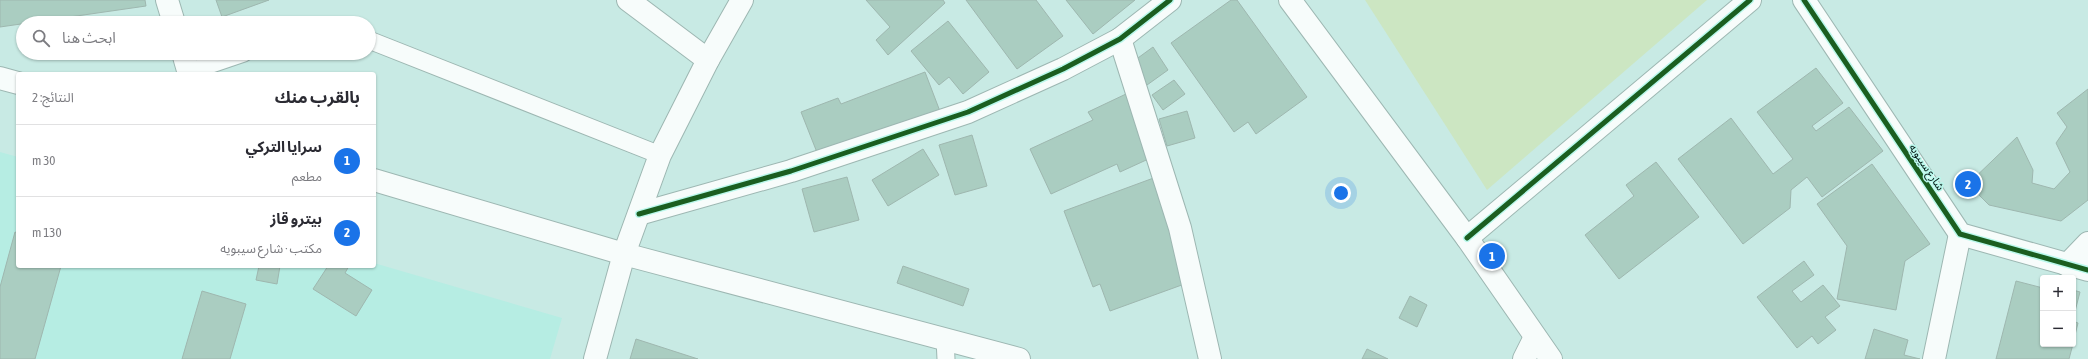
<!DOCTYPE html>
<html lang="ar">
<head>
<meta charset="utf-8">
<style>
	body { margin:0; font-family:"Asap Condensed","Noto Sans Arabic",sans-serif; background:#f7f7f7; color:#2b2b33; direction:rtl }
	.controls { position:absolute; right:12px; bottom:12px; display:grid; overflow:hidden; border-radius:4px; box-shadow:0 1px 3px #0004 }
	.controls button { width:36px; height:36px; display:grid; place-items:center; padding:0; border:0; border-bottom:1px solid #e1e1e2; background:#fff; color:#2b2b33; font:20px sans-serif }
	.you { position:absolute; left:1341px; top:193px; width:14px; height:14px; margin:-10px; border:3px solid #fff; border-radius:50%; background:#1a73e8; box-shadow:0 0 0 6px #1a73e833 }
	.badge { display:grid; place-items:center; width:26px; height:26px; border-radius:50%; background:#1a73e8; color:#fff; font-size:13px; font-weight:700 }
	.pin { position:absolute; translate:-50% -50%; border:2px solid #fff; box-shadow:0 1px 4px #0006 }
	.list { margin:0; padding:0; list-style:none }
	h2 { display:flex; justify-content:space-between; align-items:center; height:52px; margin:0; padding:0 16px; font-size:17px }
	h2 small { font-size:13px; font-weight:400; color:#7c7c81 }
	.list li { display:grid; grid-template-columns:26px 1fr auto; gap:12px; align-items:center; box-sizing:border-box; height:72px; padding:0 16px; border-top:1px solid #e1e1e2 }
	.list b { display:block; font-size:15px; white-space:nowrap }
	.list p { margin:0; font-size:13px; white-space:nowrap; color:#7c7c81 }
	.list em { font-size:13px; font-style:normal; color:#7c7c81 }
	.icon { flex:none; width:22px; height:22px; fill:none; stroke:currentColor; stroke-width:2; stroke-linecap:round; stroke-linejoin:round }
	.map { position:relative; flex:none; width:2088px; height:359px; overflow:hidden; direction:ltr }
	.search { position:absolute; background:#fff; box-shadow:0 1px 3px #0004; left:16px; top:16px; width:360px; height:44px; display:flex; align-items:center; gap:10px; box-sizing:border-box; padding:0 14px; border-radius:22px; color:#7c7c81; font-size:15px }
	.panel { position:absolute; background:#fff; box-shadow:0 1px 3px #0004; left:16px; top:72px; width:360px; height:196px; border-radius:4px; direction:rtl }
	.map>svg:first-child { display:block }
	.built { fill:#b6ede3 }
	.garden { fill:#cce6c2 }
	.building { fill:#aacdc1; stroke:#9eb7af }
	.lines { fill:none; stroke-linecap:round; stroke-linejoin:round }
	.service-casing { stroke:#9db7b2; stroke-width:19 }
	.minor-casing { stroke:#9db7b2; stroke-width:24 }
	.secondary-casing { stroke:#9db7b2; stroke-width:24 }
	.service { stroke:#f7fcfb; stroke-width:17 }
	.minor { stroke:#f7fcfb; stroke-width:22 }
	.secondary { stroke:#f7fcfb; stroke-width:22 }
	.cycleway-casing { stroke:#baf8ec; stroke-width:8 }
	.cycleway { stroke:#1b5e20; stroke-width:5 }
	.labels { text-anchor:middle; stroke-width:3; stroke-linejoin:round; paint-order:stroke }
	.street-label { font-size:11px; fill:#001410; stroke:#baf8ec }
</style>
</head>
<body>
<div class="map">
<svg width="2088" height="359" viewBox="0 0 2088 359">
	<rect width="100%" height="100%" fill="#c8eae4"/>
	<polygon class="built" points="0,152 18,157 18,266 374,266 374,263 562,318 550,359 0,359"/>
	<polygon class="garden" points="1365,0 1707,0 1487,190"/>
	<g class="building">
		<polygon points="0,0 145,0 146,6 0,27"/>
		<polygon points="216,0 269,0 222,17"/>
		<polygon points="866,0 943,0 945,3 888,55 876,40 890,27"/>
		<polygon points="966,0 1036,0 1063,36 1017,69"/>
		<polygon points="1066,0 1135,0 1093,34"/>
		<polygon points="1231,0 1237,0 1307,97 1256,134 1248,122 1234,132 1171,43"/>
		<polygon points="948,21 989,72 963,94 949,77 939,85 911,51"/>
		<polygon points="1153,47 1168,70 1147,85 1131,63"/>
		<polygon points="1816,68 1843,103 1812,126 1816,131 1849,107 1883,151 1822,197 1807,177 1791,190 1790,208 1743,244 1678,159 1731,118 1773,174 1793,159 1757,112"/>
		<polygon points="925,72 941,114 820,160 801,112 838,98 841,104"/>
		<polygon points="1174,80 1185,94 1163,110 1152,95"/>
		<polygon points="2088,89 2088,200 2061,221 1989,205 1968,184 2017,137 2033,170 2032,183 2054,189 2070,172 2056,143 2067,127 2057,113"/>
		<polygon points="1126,94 1155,156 1120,172 1117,164 1051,194 1030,149 1093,120 1088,112"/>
		<polygon points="1187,111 1195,138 1167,146 1159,119"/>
		<polygon points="972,135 987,186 955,195 939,145"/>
		<polygon points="923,149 939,175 888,206 872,180"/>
		<polygon points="1656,162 1699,217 1619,279 1585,235 1634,196 1626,185"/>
		<polygon points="1872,164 1930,244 1905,261 1896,310 1837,299 1847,246 1817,204"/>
		<polygon points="1159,176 1190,282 1110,311 1100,284 1093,287 1064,211"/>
		<polygon points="847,177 859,220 814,232 802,189"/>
		<polygon points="15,232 18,233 18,266 61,266 35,359 0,359 0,287"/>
		<polygon points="1804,261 1814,275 1792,291 1801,302 1823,285 1840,306 1825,317 1836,330 1818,344 1812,336 1797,348 1757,297"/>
		<polygon points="259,266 280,266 277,284 256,280"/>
		<polygon points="328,266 349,266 345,273 372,290 356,316 313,289"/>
		<polygon points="903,266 969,289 963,306 897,283"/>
		<polygon points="2016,281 2043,288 2043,344 2073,344 2069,359 1996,359"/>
		<polygon points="2073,290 2080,292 2073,319"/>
		<polygon points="202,291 246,304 230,359 182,359"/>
		<polygon points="1410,296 1427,305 1417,327 1399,318"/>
		<polygon points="2073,321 2078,323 2073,343"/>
		<polygon points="1874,329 1908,340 1904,355 1920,359 1865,359"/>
		<polygon points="636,339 698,359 630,359"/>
		<polygon points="1367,349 1388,359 1362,359"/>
	</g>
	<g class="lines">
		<defs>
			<g id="service">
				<polyline points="369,40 660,155"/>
				<polyline points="188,72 244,53"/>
				<polyline points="945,339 946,359"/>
			</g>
			<g id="minor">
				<polyline points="167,0 174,23"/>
				<polyline points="628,0 708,60"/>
				<polyline points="1804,0 1960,234 2088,270"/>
				<polyline points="1120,39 1180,228 1210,359"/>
				<polyline points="183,53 189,74"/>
				<polyline points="639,214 791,171 968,112 1063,69 1120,39 1170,0"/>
				<polyline points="1467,238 1750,0"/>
				<polyline points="2067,265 2088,243"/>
				<polyline points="595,359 624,254 660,155 708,60 742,0"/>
				<polyline points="1934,359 1960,234"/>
			</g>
			<g id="secondary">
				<polyline points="1290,0 1467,238 1551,359"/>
				<polyline points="0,78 18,83"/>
				<polyline points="374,180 624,254 1019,359"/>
				<polyline points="1524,359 1535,337"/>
			</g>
		</defs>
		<use href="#service" class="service-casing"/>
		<use href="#minor" class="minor-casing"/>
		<use href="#secondary" class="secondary-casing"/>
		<use href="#service" class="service"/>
		<use href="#minor" class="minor"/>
		<use href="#secondary" class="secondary"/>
		<defs>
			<g id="cycleway">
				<polyline points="1804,0 1960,234 2088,270"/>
				<polyline points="639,214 791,171 968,112 1063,69 1120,39 1170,0"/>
				<polyline points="1467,238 1750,0"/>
			</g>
		</defs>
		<use href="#cycleway" class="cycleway-casing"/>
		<use href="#cycleway" class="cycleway"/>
	</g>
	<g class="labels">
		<g class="street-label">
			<text transform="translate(1927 167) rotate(56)" y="4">شارع سيبويه</text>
		</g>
	</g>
</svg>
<div class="controls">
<button>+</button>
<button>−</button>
</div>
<div class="you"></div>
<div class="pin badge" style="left:1492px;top:256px">1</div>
<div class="pin badge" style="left:1968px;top:184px">2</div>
<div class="search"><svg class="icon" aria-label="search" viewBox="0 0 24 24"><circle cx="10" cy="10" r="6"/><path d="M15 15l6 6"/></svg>ابحث هنا</div>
<section class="panel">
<h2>بالقرب منك<small>النتائج: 2</small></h2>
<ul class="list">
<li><span class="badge">1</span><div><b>سرايا التركي</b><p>مطعم</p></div><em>30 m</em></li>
<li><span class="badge">2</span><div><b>بيترو قاز</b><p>مكتب · شارع سيبويه</p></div><em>130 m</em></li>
</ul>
</section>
</div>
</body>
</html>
